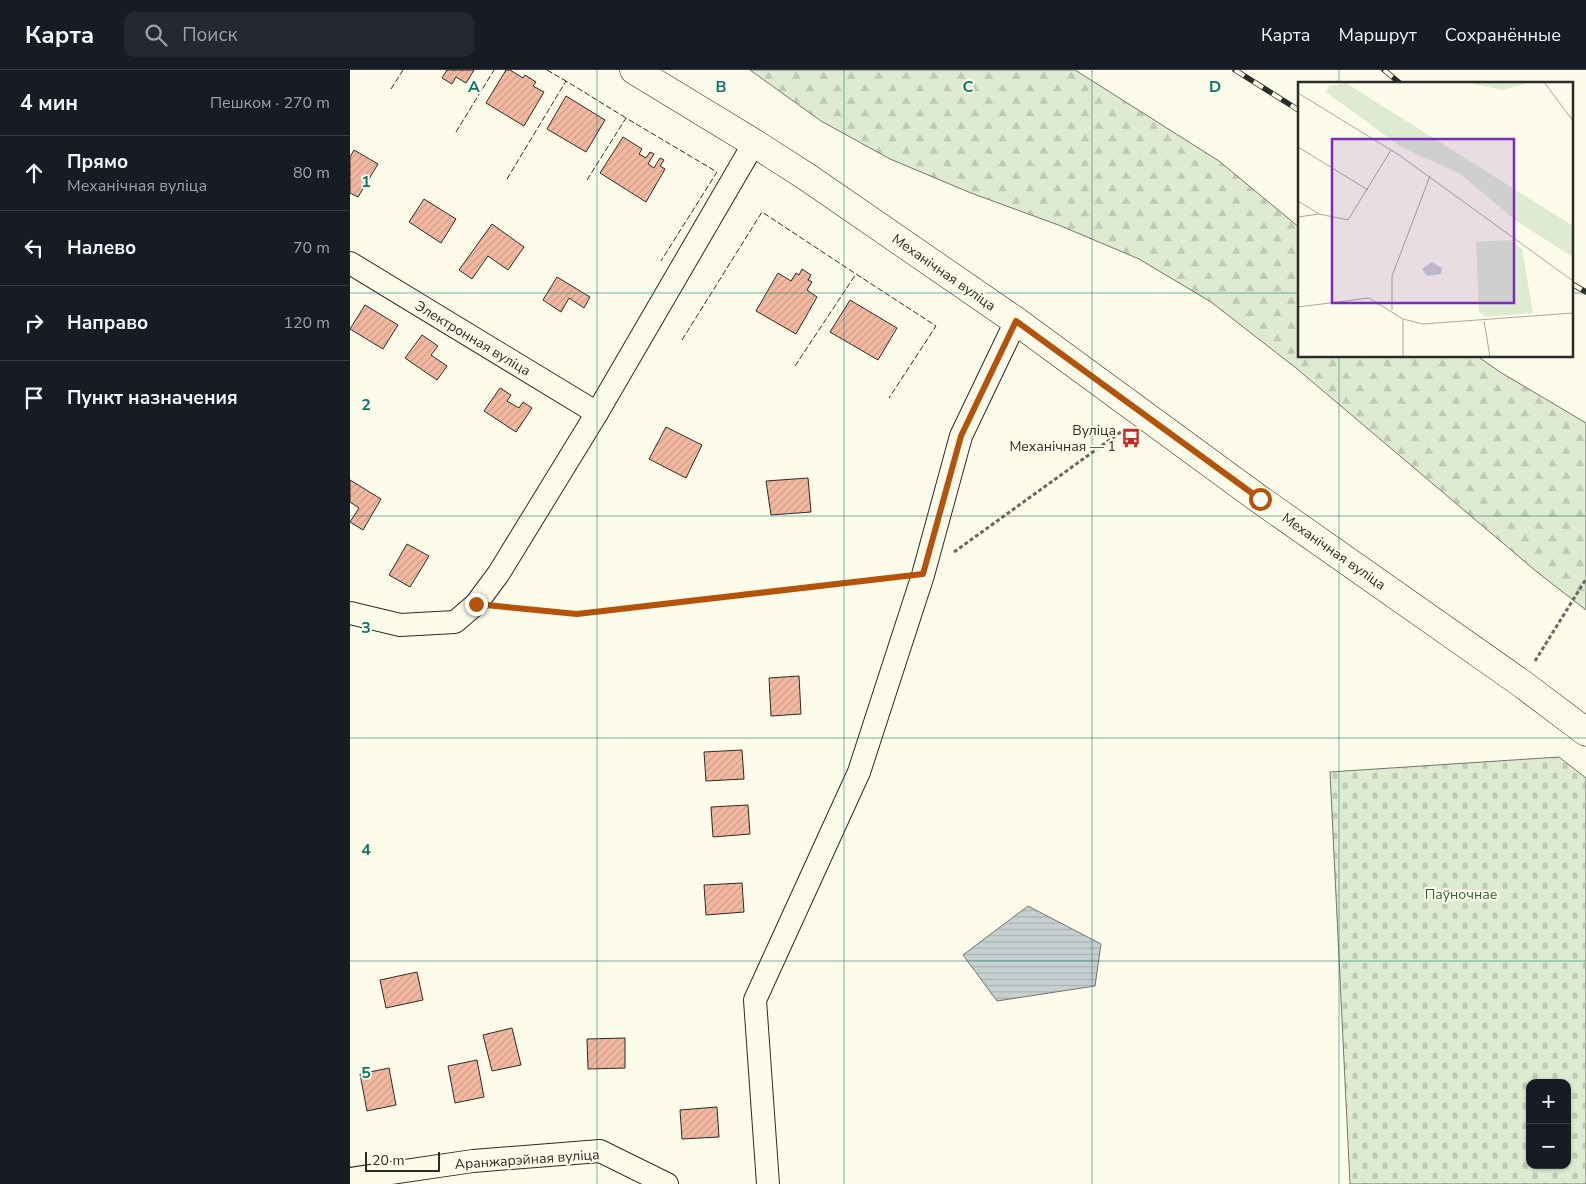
<!DOCTYPE html>
<html lang="ru">
<head>
<meta charset="utf-8">
<style>
	body { margin:0; font-family:"Nunito Sans",sans-serif; background:#242831; color:#f1f3f6 }
	.controls { position:absolute; right:15px; bottom:15px; display:grid; overflow:hidden; border-radius:10px; box-shadow:0 1px 4px #0004 }
	.controls button { width:45px; height:45px; display:grid; place-items:center; padding:0; border:0; border-bottom:1px solid #363941; background:#171b24; color:#f1f3f6; font:25px sans-serif }
	.scale { position:absolute; left:15px; bottom:12px; width:75px; box-sizing:border-box; padding-left:5px; border:2px solid #2b2b2b; border-top:0; font-size:14px; line-height:18px; white-space:nowrap; color:#2b2b2b; -webkit-text-stroke:4px #fdfbea; paint-order:stroke }
	.stop { position:absolute; width:15px; height:15px; margin:-11px; border:4px solid #b45309; border-radius:50%; background:#fff }
	.stop.end { background:#b45309; border-color:#fff; box-shadow:0 1px 5px #0008 }
	.list { margin:0; padding:0; list-style:none }
	h2 { display:flex; justify-content:space-between; align-items:center; height:65px; margin:0; padding:0 20px; font-size:21px }
	h2 small { font-size:16px; font-weight:400; color:#9ea1a6 }
	.list li { display:grid; grid-template-columns:32px 1fr auto; gap:15px; align-items:center; box-sizing:border-box; height:75px; padding:0 20px; border-top:1px solid #363941 }
	.list b { display:block; font-size:19px; white-space:nowrap }
	.list p { margin:0; font-size:16px; white-space:nowrap; color:#9ea1a6 }
	.list em { font-size:16px; font-style:normal; color:#9ea1a6 }
	.icon { flex:none; width:28px; height:28px; fill:none; stroke:currentColor; stroke-width:2; stroke-linecap:round; stroke-linejoin:round }
	.map { position:relative; flex:none; width:1236px; height:1114px; overflow:hidden }
	header { display:flex; align-items:center; gap:30px; box-sizing:border-box; height:70px; padding:0 25px; background:#171b24; border-bottom:1px solid #363941 }
	header strong { font-size:24px }
	nav { display:flex; gap:28px; margin-inline-start:auto; font-size:18px }
	.search { width:350px; height:45px; background:#242831; display:flex; align-items:center; gap:12px; box-sizing:border-box; padding:0 18px; border-radius:10px; color:#9ea1a6; font-size:19px }
	main { display:flex }
	aside { flex:1; background:#171b24 }
	.map>svg:first-child { display:block }
	.forest { fill:url(#forest-firs); stroke:#74746e }
	.cemetery { fill:url(#cemetery-stones); stroke:#74746e; fill-rule:evenodd }
	.water { fill:url(#water-rules); stroke:#74746e }
	.building { fill:url(#building-hatch); stroke:#2b2b2b }
	.lines { fill:none; stroke-linecap:round; stroke-linejoin:round }
	.street-casing { stroke:#2b2b2b; stroke-width:24 }
	.secondary-casing { stroke:#2b2b2b; stroke-width:29 }
	.path { stroke:#6a6964; stroke-width:3; stroke-dasharray:4 2.5; stroke-linecap:butt }
	.street { stroke:#fdfbea; stroke-width:22 }
	.secondary { stroke:#fdfbea; stroke-width:28 }
	.rail-casing { stroke:#2b2b2b; stroke-width:5.5 }
	.rail { stroke:#fdfbea; stroke-width:4; stroke-dasharray:11; stroke-linecap:butt }
	.fence { stroke:#2b2b2b; stroke-width:1; stroke-dasharray:6 2.5; stroke-linecap:butt }
	.route { stroke:#b45309; stroke-width:6 }
	.grid { fill:none; stroke:#0f766e; stroke-width:1; stroke-opacity:0.55 }
	.labels { text-anchor:middle; stroke-width:4; stroke-linejoin:round; paint-order:stroke }
	.street-label { font-size:14px; fill:#2b2b2b; stroke:#fdfbea }
	.poi-label { font-size:14px; fill:#2b2b2b; stroke:#fdfbea; text-anchor:end }
	.park-label { font-size:14px; fill:#34623c; stroke:#fdfbea }
	.inset-road { fill:none; stroke:#a9a89e; stroke-width:1 }
	.view { fill:#7b2cbf; fill-opacity:0.15; stroke:#7b2cbf; stroke-width:2.5 }
	.inset-edge { fill:none; stroke:#2b2b2b; stroke-width:2.5 }
	.grid-label { font-size:16px; text-anchor:middle; font-weight:bold; fill:#0f766e; stroke:#fdfbea; stroke-width:4; stroke-linejoin:round; paint-order:stroke }
</style>
</head>
<body>
<header>
<strong>Карта</strong>
<div class="search"><svg class="icon" aria-label="search" viewBox="0 0 24 24"><circle cx="10" cy="10" r="6"/><path d="M15 15l6 6"/></svg>Поиск</div>
<nav><a>Карта</a><a>Маршрут</a><a>Сохранённые</a></nav>
</header>
<main>
<aside>
<h2>4 мин<small>Пешком · 270 m</small></h2>
<ul class="list">
<li><svg class="icon" aria-label="ahead" viewBox="0 0 24 24"><path d="M12 20V5M6 11l6-6 6 6"/></svg><div><b>Прямо</b><p>Механічная вуліца</p></div><em>80 m</em></li>
<li><svg class="icon" aria-label="left" viewBox="0 0 24 24"><path d="M17 20v-9H6M10 6l-5 5 5 5"/></svg><div><b>Налево</b></div><em>70 m</em></li>
<li><svg class="icon" aria-label="right" viewBox="0 0 24 24"><path d="M7 20v-9h11M14 6l5 5-5 5"/></svg><div><b>Направо</b></div><em>120 m</em></li>
<li><svg class="icon" aria-label="arrive" viewBox="0 0 24 24"><path d="M6 21V4h12l-3 4 3 4H6"/></svg><div><b>Пункт назначения</b></div></li>
</ul>
</aside>
<div class="map">
<svg width="1236" height="1114" viewBox="0 0 1236 1114">
	<defs>
		<pattern id="forest-firs" width="22" height="20" patternUnits="userSpaceOnUse" patternTransform="scale(1.25)"><rect width="22" height="20" fill="#deebd1"/><path d="M5 1l3.5 6h-7zM16 11l3.5 6h-7z" fill="#bfcab4"/></pattern>
		<pattern id="cemetery-stones" width="16" height="16" patternUnits="userSpaceOnUse" patternTransform="scale(1.25)"><rect width="16" height="16" fill="#deebd1"/><path d="M2 7V4a2 2 0 0 1 4 0v3zM10 15v-3a2 2 0 0 1 4 0v3z" fill="#bfcab4"/></pattern>
		<pattern id="water-rules" width="6" height="5" patternUnits="userSpaceOnUse" patternTransform="scale(1.25)"><rect width="6" height="5" fill="#c7d0d0"/><path d="M0 2.5h6" fill="none" stroke="#abb3b3"/></pattern>
		<pattern id="building-hatch" width="6" height="6" patternUnits="userSpaceOnUse" patternTransform="scale(1.25)"><rect width="6" height="6" fill="#f2b8a0"/><path d="M-1 1l2-2M0 6l6-6M5 7l2-2" fill="none" stroke="#d09e8a"/></pattern>
	</defs>
	<rect width="100%" height="100%" fill="#fdfbea"/>
	<polygon class="forest" points="400,0 725,0 869,91 950,158 950,286 1127,286 1150,302 1236,353 1236,540 1187,502 946,298 861,232 789,189 711,156 621,123 540,89 471,51"/>
	<path class="cemetery" d="M1209,687L1236,708V1114H1000L980,702ZM1180,1013H1217V1095H1180Z"/>
	<polygon class="water" points="678,836 751,874 745,916 647,931 613,885"/>
	<g class="building">
		<polygon points="97,0 96,0 124,0 116,13 106,7 102,14 92,8"/>
		<polygon points="156,0 160,0 173,8 175,5 186,12 183,16 194,22 174,56 136,33"/>
		<polygon points="216,26 255,50 236,82 197,59"/>
		<polygon points="273,67 292,79 289,84 296,88 300,82 304,84 298,94 304,98 310,88 314,90 310,96 315,99 296,132 250,103"/>
		<polygon points="4,80 28,94 8,127 0,123 0,87"/>
		<polygon points="74,129 106,149 91,173 59,152"/>
		<polygon points="142,154 174,177 158,200 138,186 122,209 109,200"/>
		<polygon points="452,199 461,205 458,210 462,212 457,220 467,227 446,264 406,241 428,203 441,211 446,203 449,205"/>
		<polygon points="207,207 240,227 234,238 219,228 211,242 193,230"/>
		<polygon points="500,230 547,258 528,290 480,262"/>
		<polygon points="15,235 48,255 33,279 0,259"/>
		<polygon points="72,265 88,276 81,285 97,296 87,310 55,288"/>
		<polygon points="150,318 161,325 157,331 169,338 173,332 182,338 166,362 134,341"/>
		<polygon points="316,357 352,375 336,408 299,389"/>
		<polygon points="458,408 461,442 421,445 416,411"/>
		<polygon points="0,410 31,429 13,460 0,452 9,438 0,432"/>
		<polygon points="57,474 79,486 60,517 39,505"/>
		<polygon points="449,606 451,644 421,646 419,608"/>
		<polygon points="392,680 394,709 356,711 354,682"/>
		<polygon points="398,735 400,764 363,767 361,737"/>
		<polygon points="392,813 394,842 356,845 354,815"/>
		<polygon points="67,902 73,930 36,938 30,910"/>
		<polygon points="162,958 171,995 142,1001 133,965"/>
		<polygon points="275,968 275,998 238,999 237,969"/>
		<polygon points="127,990 134,1027 105,1033 98,996"/>
		<polygon points="39,998 46,1035 17,1041 10,1004"/>
		<polygon points="367,1037 369,1067 332,1069 330,1040"/>
	</g>
	<g class="lines">
		<defs>
			<g id="street">
				<polyline points="0,193 247,343"/>
				<polyline points="0,543 50,555 105,552 126,534 149,503 247,343 404,73"/>
				<polyline points="0,1109 123,1091 250,1081 317,1114"/>
				<polyline points="418,1114 405,930 509,702 573,505 611,366 666,251"/>
			</g>
			<polyline id="secondary" points="284,0 404,73 457,107 666,251 909,429 1171,613 1236,662"/>
		</defs>
		<use href="#street" class="street-casing"/>
		<use href="#secondary" class="secondary-casing"/>
		<g class="path">
			<polyline points="604,482 772,361"/>
			<polyline points="154,537 227,544 547,507"/>
			<polyline points="1185,591 1236,509"/>
		</g>
		<use href="#street" class="street"/>
		<use href="#secondary" class="secondary"/>
		<defs>
			<g id="rail">
				<polyline points="885,0 950,41"/>
				<polyline points="1034,0 1051,14"/>
				<polyline points="1222,214 1236,222"/>
			</g>
		</defs>
		<use href="#rail" class="rail-casing"/>
		<use href="#rail" class="rail"/>
		<g class="fence">
			<polyline points="197,0 216,11"/>
			<polyline points="41,19 53,0"/>
			<polyline points="106,62 144,0"/>
			<polyline points="157,109 216,11 276,48"/>
			<polyline points="237,110 276,48 367,102 311,191"/>
			<polyline points="332,270 412,142 506,204"/>
			<polyline points="445,296 506,204 586,256 539,328"/>
		</g>
	</g>
	<g class="lines">
		<polyline class="route" points="126,534 227,544 573,504 611,366 666,251 910,429"/>
	</g>
	<path class="grid" d="M247,0V1114M494,0V1114M742,0V1114M989,0V14M0,223H950M1222,223H1236M989,286V1114M0,446H1236M0,668H1236M0,891H1236"/>
	<defs>
		<symbol id="bus-bare" viewBox="-9 -9 18 18"><path d="M-5-6H5V4H4V6H2V4H-2V6H-4V4H-5ZM-3.5-4V0h7V-4ZM-3.5 1.2v1.5H-2V1.2ZM2 1.2v1.5H3.5V1.2Z" fill="#c62828" stroke="#fdfbea" stroke-width="2.5" paint-order="stroke"/></symbol>
	</defs>
	<g fill-rule="evenodd">
		<use href="#bus-bare" x="767" y="354" width="28" height="28"/>
	</g>
	<g class="labels">
		<g class="street-label">
			<text transform="translate(594 202) rotate(35)" y="5">Механічная вуліца</text>
			<text transform="translate(123 268) rotate(31)" y="5">Электронная вуліца</text>
			<text transform="translate(984 481) rotate(35)" y="5">Механічная вуліца</text>
			<text transform="translate(177 1089) rotate(-4)" y="5">Аранжарэйная вуліца</text>
		</g>
		<g class="poi-label">
			<text x="766" y="365">Вуліца<tspan x="766" dy="16">Механічная — 1</tspan></text>
		</g>
		<g class="park-label">
			<text x="1111" y="829">Паўночнае</text>
		</g>
	</g>
	<g transform="translate(948 12)">
		<rect width="275" height="275" fill="#fdfbea"/>
		<path d="M48,1L275,144V175L221,141L161,91L103,65L28,10L31,4Z" fill="#deebd1"/>
		<path d="M212,158L224,167L235,231L188,235L181,230L178,160Z" fill="#deebd1"/>
		<path d="M167,0H233L204,8Z" fill="#deebd1"/>
		<path d="M134,180L144,186L143,192L129,194L124,187Z" fill="#c7d0d0"/>
		<path class="inset-road" d="M246,0L275,39M0,11L101,73L275,199M0,65L70,108M0,119L21,132M0,135L21,132L50,138L93,68M0,225L71,216L105,237L125,242L275,231M94,228V194L132,94M105,237V275M186,239L192,275"/>
		<path class="view" d="M34,57H216V221H34Z"/>
		<rect width="275" height="275" class="inset-edge"/>
	</g>
	<g class="grid-label">
		<text x="124" y="22">A</text>
		<text x="371" y="22">B</text>
		<text x="618" y="22">C</text>
		<text x="865" y="22">D</text>
		<text x="16" y="117">1</text>
		<text x="16" y="340">2</text>
		<text x="16" y="563">3</text>
		<text x="16" y="785">4</text>
		<text x="16" y="1008">5</text>
	</g>
</svg>
<div class="controls">
<button>+</button>
<button>−</button>
</div>
<div class="scale">20 m</div>
<div class="stop" style="left:910px;top:429px"></div>
<div class="stop end" style="left:126px;top:534px"></div>
</div>
</main>
</body>
</html>
